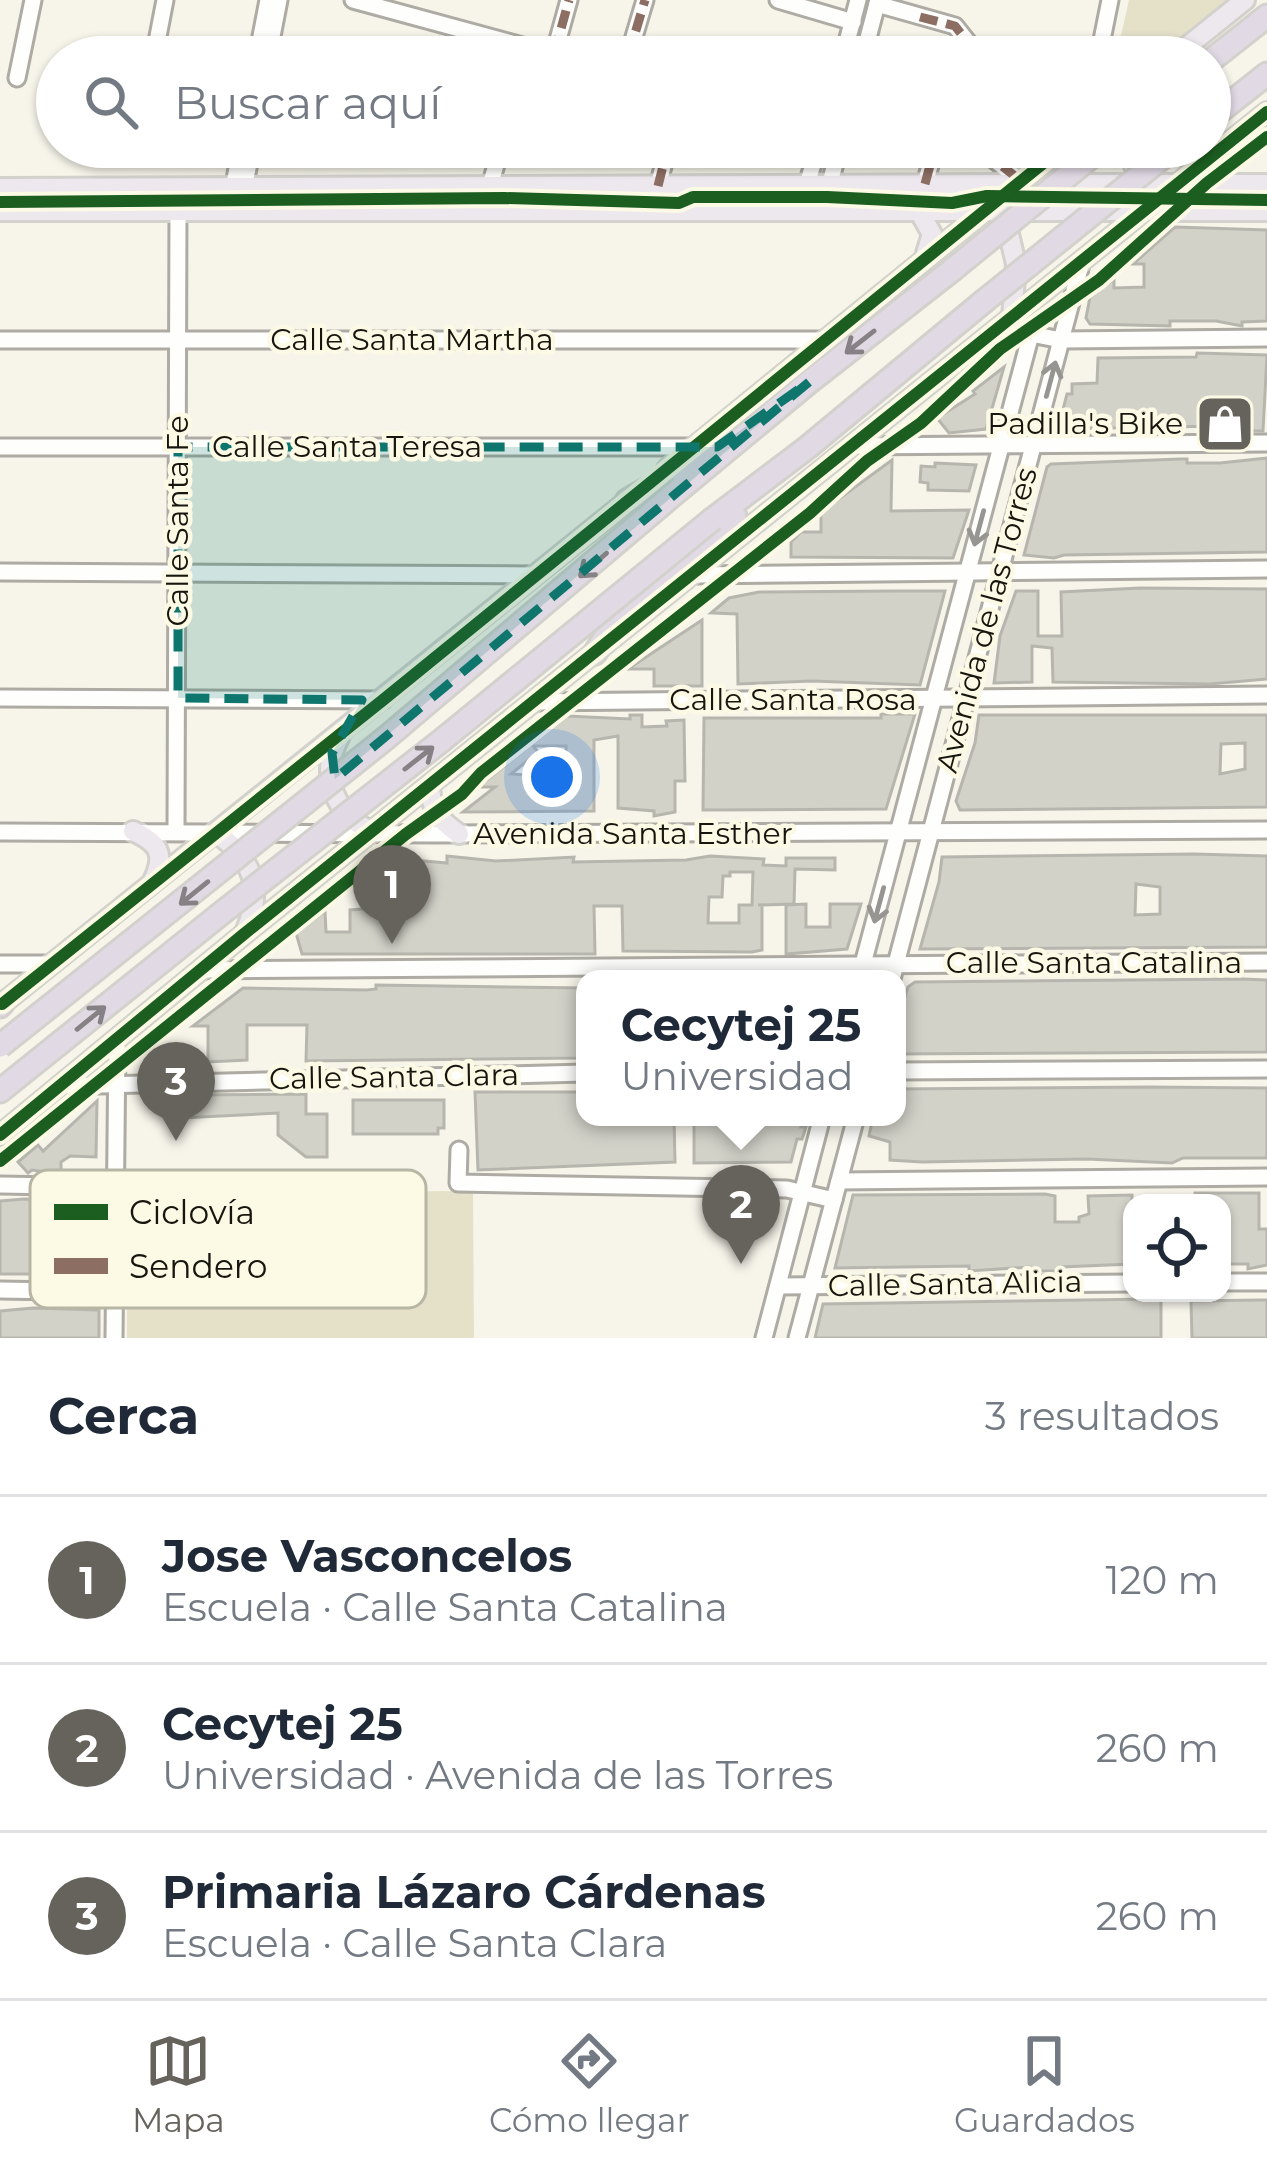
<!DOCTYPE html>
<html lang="es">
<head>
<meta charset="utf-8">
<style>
	body { margin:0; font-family:Montserrat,sans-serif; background:#f6f6f7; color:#1f2937 }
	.controls { position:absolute; right:36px; bottom:36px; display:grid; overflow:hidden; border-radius:24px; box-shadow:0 3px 9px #0004 }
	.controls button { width:108px; height:108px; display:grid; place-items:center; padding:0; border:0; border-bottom:3px solid #e0e1e3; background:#fff; color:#1f2937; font:60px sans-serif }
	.you { position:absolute; left:552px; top:777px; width:42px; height:42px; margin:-30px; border:9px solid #fff; border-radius:50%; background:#1a73e8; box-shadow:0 0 0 18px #1a73e833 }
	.badge { display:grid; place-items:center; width:78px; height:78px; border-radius:50%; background:#65635b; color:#fff; font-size:39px; font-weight:700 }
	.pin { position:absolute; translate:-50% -99px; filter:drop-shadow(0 3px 6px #0008) }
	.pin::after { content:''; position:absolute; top:63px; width:42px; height:36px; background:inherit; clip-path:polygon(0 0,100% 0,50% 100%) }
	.popup { position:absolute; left:576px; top:970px; width:330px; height:156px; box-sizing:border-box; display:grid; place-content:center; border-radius:24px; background:#fff; filter:drop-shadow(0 3px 9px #0005); font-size:39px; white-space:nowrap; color:#747a83 }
	.popup b { font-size:45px; color:#1f2937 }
	.popup::after { content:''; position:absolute; left:50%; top:100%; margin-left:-24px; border:24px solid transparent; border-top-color:#fff }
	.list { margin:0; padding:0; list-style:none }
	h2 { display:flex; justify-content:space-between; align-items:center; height:156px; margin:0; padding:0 48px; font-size:51px }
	h2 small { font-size:39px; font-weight:400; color:#747a83 }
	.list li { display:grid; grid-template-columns:78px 1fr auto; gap:36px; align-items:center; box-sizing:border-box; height:168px; padding:0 48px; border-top:3px solid #e0e1e3 }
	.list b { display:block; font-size:45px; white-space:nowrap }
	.list p { margin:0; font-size:39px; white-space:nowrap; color:#747a83 }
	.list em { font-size:39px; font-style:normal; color:#747a83 }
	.icon { flex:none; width:66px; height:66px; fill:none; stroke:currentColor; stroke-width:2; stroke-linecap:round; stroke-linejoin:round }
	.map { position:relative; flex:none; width:1267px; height:1338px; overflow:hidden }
	.search { position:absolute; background:#fff; box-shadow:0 3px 9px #0004; left:36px; right:36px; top:36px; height:132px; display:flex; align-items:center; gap:30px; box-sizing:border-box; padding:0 42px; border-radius:66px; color:#747a83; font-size:45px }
	.sheet { height:660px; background:#fff }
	nav { display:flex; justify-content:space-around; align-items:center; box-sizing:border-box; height:168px; border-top:3px solid #e0e1e3; background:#fff; font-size:33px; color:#747a83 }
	nav a { display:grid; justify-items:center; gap:6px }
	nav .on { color:#65635b }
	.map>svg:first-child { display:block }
	.green { fill:#e5e1c9 }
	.building { fill:#d3d2c9; stroke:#b7b6ae; stroke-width:3; fill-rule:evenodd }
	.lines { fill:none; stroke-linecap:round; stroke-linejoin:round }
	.minor-casing { stroke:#adaba3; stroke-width:21 }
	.major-casing { stroke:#d2d1cc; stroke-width:24 }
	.highway-casing { stroke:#d2d1cc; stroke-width:27 }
	.minor { stroke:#fefefc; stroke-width:15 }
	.major { stroke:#ede7ee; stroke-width:18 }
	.highway { stroke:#e1d9e4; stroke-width:21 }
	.highway-bridge-casing { stroke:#d2d1cc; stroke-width:27; stroke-linecap:butt }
	.highway-bridge { stroke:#e1d9e4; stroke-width:21 }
	.quiet { stroke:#8d6e63; stroke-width:9; stroke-dasharray:18 9; stroke-linecap:butt }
	.cycleway-casing { stroke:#fcf9e5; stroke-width:20 }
	.cycleway { stroke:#1b5e20; stroke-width:12 }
	.oneway { stroke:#868184 }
	.oneway2 { stroke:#969591 }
	.marked { fill:#0f766e; fill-opacity:0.2; stroke:#0f766e; stroke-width:9; stroke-dasharray:24 15; stroke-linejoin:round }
	.labels { text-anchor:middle; stroke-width:9; stroke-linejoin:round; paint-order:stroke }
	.street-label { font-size:30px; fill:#16150e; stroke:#fcf9e5 }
	.poi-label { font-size:30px; fill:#16150e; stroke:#fcf9e5; text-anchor:end }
	.key { fill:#fcf9e5; stroke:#b7b5a4; stroke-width:3 }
	.key-label { font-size:33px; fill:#16150e }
</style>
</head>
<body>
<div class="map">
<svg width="1267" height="1338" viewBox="0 0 1267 1338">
	<rect width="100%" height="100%" fill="#f7f5ea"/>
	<g class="green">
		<polygon points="1129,0 1243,0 1173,57 1116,57"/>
		<polygon points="473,1191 474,1338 127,1338 127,1248 226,1248 226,1192"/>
	</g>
	<g class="building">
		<polygon points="1175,227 1267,230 1267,321 1242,322 1242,326 1216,321 1170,321 1170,326 1090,324 1086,318 1090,297 1114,279 1114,288 1144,287 1144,264 1133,264"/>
		<polygon points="1197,353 1267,355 1263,431 1222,431 1222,426 1058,429 1067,394 1072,394 1072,384 1097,383 1098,358 1196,357"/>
		<polygon points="1004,367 986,429 949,433 937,418 975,394 973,391"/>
		<polygon points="1267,458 1267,552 1064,555 1054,558 1024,555 1047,467 1051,464 1180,459 1187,459 1187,463 1220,463"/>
		<polygon points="892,460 891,511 969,510 953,558 791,557 791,542 801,532 821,532 821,512"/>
		<polygon points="935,463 976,465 969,491 928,490 928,483 920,482 921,466 935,467"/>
		<polygon points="1140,588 1267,589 1267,679 1210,684 1053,682 1052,648 1032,646 1032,682 994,683 1000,636 1016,591 1038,591 1038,636 1062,636 1061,592"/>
		<polygon points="893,591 945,591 920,685 812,681 738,684 737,614 711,613 729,598 759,592"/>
		<polygon points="702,620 702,686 654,686 654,669 628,669"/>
		<polygon points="881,714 915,714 886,809 703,810 704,718 881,718"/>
		<path d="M630,715H642V727L667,726L666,721L684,720L685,781H675V812L654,816V811L618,808V736L594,740V811L463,812L495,787H478L567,716L630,719ZM533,746H566V785H543V776L511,774L538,752Z"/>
		<path d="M979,715H1267V807L960,810L956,801L975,743ZM1245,743V769L1220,774L1221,744Z"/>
		<path d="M1194,854L1267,856V947L920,949L939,882L942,857ZM1136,884L1160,887V914L1135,915Z"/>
		<path d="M447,856L496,861L574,857L573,862L686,860L710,856L764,859L763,865L786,866V858H835V870L795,869L794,904L758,905H762V950L752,952L623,951L622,906H594L595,954H302L296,933L325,911L326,932H350V910L375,908L376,888H350L377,867L391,858L447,863ZM730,872H753L752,905H739V923H708L709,897H722L723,876H730Z"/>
		<polygon points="806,904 806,927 830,927 830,904 861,904 847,949 786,954 786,905"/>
		<polygon points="1243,979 1267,980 1267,1052 897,1054 904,1000 908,987 915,982"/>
		<polygon points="376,985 585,988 585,1053 579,1053 579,1058 306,1061 307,1025 247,1025 247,1060 208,1062 208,1026 193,1026 243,988 367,990 376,989"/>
		<polygon points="1149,1087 1267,1088 1267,1158 1183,1158 1172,1163 1087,1159 922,1162 890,1160 890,1142 869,1136 873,1117 897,1117 897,1089"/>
		<polygon points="475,1092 584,1092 585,1117 674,1117 675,1162 478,1170"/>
		<polygon points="306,1094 306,1114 327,1114 327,1157 306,1157 278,1135 278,1113 182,1118 181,1095"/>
		<polygon points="353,1100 444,1100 444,1128 438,1128 438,1134 353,1134"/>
		<polygon points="97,1101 96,1157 70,1156 61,1162 61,1174 32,1170 28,1173 18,1162 38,1145 43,1151"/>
		<polygon points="694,1117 804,1117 801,1127 806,1127 802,1139 797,1139 791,1162 694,1163"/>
		<polygon points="1195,1193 1259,1193 1259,1229 1267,1229 1267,1265 1248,1269 1248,1264 1222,1264 1222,1203 1194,1203"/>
		<polygon points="1045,1194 1055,1196 1055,1222 1079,1222 1079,1217 1089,1214 1088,1196 1132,1195 1132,1264 1061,1267 1061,1271 1030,1271 1030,1267 969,1271 969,1266 835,1268 853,1195"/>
		<polygon points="24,1199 98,1202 102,1261 72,1261 72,1274 0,1274 0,1201"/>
		<rect x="133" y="1218" width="76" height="23"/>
		<polygon points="1151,1299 1161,1301 1161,1338 815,1338 823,1304"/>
		<polygon points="1260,1300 1267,1300 1267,1338 1192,1338 1191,1301"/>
		<polygon points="33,1308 99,1310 99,1338 0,1338 0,1311"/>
	</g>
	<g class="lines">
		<defs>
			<g id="minor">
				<polyline points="353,0 563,57"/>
				<polyline points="778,0 853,22"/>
				<polyline points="877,4 955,26 974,50 1002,57"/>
				<polyline points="554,54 569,0"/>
				<polyline points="1099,55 1110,0"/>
				<polyline points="154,57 165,0"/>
				<polyline points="257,57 268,0"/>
				<polyline points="268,57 279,0"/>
				<polyline points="628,57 645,0"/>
				<polyline points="843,57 858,0"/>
				<polyline points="863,57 878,0"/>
				<polyline points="17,78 33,0"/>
				<polyline points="987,147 987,154 1021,181"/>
				<polyline points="925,184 935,147"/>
				<polyline points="490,186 501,147"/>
				<polyline points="658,186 668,147"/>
				<polyline points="229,211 241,147"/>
				<polyline points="240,211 252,147"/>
				<polyline points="799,212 818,147"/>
				<polyline points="823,212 839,147"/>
				<polyline points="1012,318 1031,334 1061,340 1267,338"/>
				<polyline points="0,340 824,340"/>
				<polyline points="854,446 1267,443"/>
				<polyline points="0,447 695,447"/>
				<polyline points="0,572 537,575"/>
				<polyline points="693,575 1267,569"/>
				<polyline points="0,698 383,700"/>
				<polyline points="534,702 1267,695"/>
				<polyline points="176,831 178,211"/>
				<polyline points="0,832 436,834 1267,830"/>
				<polyline points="0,964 48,964"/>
				<polyline points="201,970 1267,962"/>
				<polyline points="859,979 1031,334"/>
				<polyline points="892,979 1082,261"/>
				<polyline points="897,1071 1267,1069"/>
				<polyline points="59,1086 585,1073"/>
				<polyline points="459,1150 458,1183 787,1189 834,1200"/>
				<polyline points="839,1181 1267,1177"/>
				<polyline points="0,1185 113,1187"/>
				<polyline points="1222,1282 1267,1282"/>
				<polyline points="778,1286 1132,1283"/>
				<polyline points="0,1290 115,1292"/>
				<polyline points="114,1338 117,1040"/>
				<polyline points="764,1338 822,1117"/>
				<polyline points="797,1338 856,1117"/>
			</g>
			<g id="major">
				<polyline points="1174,57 1245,0"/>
				<polyline points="1132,147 1134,166 1147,186"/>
				<polyline points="1055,184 1267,184"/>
				<polyline points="0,188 1021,184"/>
				<polyline points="0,211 1267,211"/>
				<polyline points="919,211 932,234 924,260"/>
				<polyline points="1005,217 1016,264 1012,318"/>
				<polyline points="667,469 1063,147"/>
				<path d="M339,738C319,776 334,813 372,832"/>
				<path d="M430,785C431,811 438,819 459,834"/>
				<path d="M133,831C159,843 166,854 153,881"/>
				<path d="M216,833C252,858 264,888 246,930"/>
				<polyline points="2,1004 636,494"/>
				<polyline points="0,1135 244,934 1267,112"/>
			</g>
			<g id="highway">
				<polyline points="1210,61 1267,16"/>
				<polyline points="1210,119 1267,74"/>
				<polyline points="681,488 809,382 952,270"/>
				<polyline points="627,501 706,455"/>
				<polyline points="713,519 808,447 983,302"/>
				<polyline points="595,653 616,620 735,516"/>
				<polyline points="0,1006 2,1004"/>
				<polyline points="0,1091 228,908"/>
			</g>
		</defs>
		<use href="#minor" class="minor-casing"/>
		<use href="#major" class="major-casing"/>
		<use href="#highway" class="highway-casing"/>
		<use href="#minor" class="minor"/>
		<use href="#major" class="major"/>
		<use href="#highway" class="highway"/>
		<defs>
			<g id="highway-bridge">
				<polyline points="952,270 1103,147"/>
				<polyline points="983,302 1174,148"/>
				<polyline points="228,908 441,741 713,519"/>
				<polyline points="0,1046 386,738 681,488"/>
			</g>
		</defs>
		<use href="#highway-bridge" class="highway-bridge-casing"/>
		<use href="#highway-bridge" class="highway-bridge"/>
		<g class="quiet">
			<polyline points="920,17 955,26 974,50 1002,57"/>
			<polyline points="554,54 569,0"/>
			<polyline points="628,57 645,0"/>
			<polyline points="987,147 987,154 1021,181"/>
			<polyline points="925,184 935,147"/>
			<polyline points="658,186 665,158"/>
		</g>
		<defs>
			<g id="cycleway">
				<polyline points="0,202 504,198 679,203 693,197 827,197 952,203 987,196 1267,200"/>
				<polyline points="2,1004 383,700 1063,147"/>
				<polyline points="0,1135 244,934 1267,112"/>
				<polyline points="0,1161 406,834 462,794 481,773 810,513 867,461 921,423 1000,349 1099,280 1207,183 1267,137"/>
			</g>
		</defs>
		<use href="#cycleway" class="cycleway-casing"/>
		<use href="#cycleway" class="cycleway"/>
	</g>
	<defs><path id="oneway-shaft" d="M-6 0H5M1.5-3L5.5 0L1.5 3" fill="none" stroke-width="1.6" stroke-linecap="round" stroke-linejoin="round" transform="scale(3)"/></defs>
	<g class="oneway">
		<use href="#oneway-shaft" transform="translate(860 342) rotate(142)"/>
		<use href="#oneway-shaft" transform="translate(593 565) rotate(139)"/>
		<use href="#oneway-shaft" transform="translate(419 758) rotate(-38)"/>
		<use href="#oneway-shaft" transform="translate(194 893) rotate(141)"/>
		<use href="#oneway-shaft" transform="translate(91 1018) rotate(-39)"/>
	</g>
	<g class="oneway2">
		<use href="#oneway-shaft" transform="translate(1051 379) rotate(-75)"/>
		<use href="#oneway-shaft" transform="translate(979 528) rotate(105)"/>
		<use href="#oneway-shaft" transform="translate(879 905) rotate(105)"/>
	</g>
	<path class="marked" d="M809,382L335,779L332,753L362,700L178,698V447H717Z"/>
	<defs>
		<symbol id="shop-square" viewBox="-11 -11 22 22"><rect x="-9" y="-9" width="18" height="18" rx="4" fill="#65635b" stroke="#fcf9e5"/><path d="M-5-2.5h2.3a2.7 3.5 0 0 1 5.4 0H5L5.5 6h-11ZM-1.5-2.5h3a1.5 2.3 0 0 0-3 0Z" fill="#fff"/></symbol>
	</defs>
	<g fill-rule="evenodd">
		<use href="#shop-square" x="1192" y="391" width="66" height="66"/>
	</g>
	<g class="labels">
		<g class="street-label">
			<text x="412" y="350">Calle Santa Martha</text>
			<text x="347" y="457">Calle Santa Teresa</text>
			<text transform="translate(178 521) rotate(-90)" y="10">Calle Santa Fe</text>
			<text transform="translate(987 620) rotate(-75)" y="10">Avenida de las Torres</text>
			<text x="793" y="710">Calle Santa Rosa</text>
			<text x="633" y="844">Avenida Santa Esther</text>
			<text x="1094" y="973">Calle Santa Catalina</text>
			<text transform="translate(394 1077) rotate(-1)" y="10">Calle Santa Clara</text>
			<text transform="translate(955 1284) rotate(-1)" y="10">Calle Santa Alicia</text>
		</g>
		<g class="poi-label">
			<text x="1183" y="434">Padilla's Bike</text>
		</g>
	</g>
	<rect x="30" y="1170" width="396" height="138" rx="18" class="key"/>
	<rect x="54" y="1204" width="54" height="16" fill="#1b5e20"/>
	<rect x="54" y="1258" width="54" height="16" fill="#8d6e63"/>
	<g class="key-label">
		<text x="129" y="1224">Ciclovía</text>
		<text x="129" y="1278">Sendero</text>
	</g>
</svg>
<div class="controls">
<button><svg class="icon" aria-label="locate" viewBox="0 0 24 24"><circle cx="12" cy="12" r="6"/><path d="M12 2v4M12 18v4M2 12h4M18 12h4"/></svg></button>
</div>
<div class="you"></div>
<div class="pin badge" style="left:392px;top:944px">1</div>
<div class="pin badge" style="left:741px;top:1264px">2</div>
<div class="popup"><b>Cecytej 25</b>Universidad</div>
<div class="pin badge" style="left:176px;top:1141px">3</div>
<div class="search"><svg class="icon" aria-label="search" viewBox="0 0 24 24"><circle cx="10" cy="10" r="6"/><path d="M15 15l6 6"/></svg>Buscar aquí</div>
</div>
<section class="sheet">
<h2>Cerca<small>3 resultados</small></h2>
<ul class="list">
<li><span class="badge">1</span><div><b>Jose Vasconcelos</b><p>Escuela · Calle Santa Catalina</p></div><em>120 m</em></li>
<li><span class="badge">2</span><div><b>Cecytej 25</b><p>Universidad · Avenida de las Torres</p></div><em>260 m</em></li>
<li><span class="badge">3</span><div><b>Primaria Lázaro Cárdenas</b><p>Escuela · Calle Santa Clara</p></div><em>260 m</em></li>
</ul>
</section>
<nav>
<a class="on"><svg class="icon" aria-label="map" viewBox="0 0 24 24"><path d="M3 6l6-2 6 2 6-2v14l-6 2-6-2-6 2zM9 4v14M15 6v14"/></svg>Mapa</a>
<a><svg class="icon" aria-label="directions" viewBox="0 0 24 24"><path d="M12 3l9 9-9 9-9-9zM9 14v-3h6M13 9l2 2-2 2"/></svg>Cómo llegar</a>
<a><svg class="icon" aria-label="saved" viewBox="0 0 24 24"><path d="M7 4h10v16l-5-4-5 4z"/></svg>Guardados</a>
</nav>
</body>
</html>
